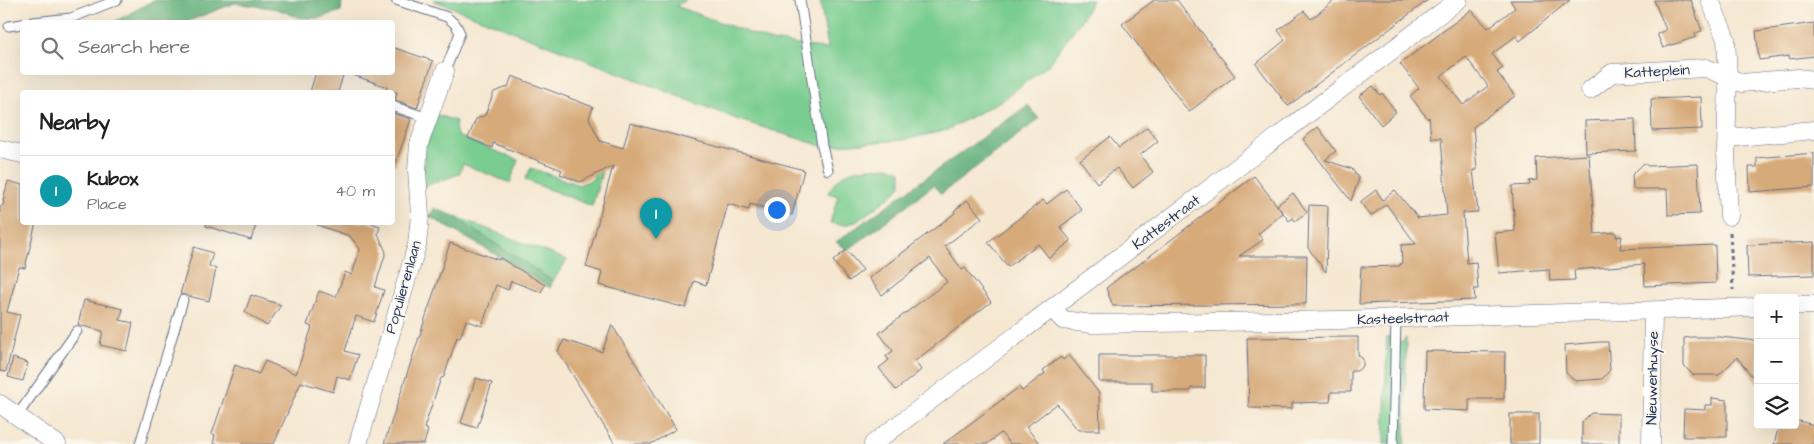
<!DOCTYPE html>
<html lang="en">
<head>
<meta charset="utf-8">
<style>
	body { margin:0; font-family:"Architects Daughter",sans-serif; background:#f6f6f6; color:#222 }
	.controls { position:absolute; right:15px; bottom:15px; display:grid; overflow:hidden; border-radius:5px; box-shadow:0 5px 20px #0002 }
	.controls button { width:45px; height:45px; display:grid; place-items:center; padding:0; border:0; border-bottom:1px solid #e0e0e0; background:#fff; color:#222; font:25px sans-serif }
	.you { position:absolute; left:776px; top:209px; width:18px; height:18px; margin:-12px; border:4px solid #fff; border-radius:50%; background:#1a73e8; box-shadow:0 0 0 8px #1a73e833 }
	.badge { display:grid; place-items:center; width:32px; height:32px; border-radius:50%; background:#db2777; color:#fff; font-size:16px; font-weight:700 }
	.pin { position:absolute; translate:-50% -41px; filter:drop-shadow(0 1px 2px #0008) }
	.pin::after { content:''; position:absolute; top:26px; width:18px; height:15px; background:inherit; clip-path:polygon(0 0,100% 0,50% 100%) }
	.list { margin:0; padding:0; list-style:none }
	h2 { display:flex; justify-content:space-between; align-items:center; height:65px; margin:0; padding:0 20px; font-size:21px }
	h2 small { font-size:16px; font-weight:400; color:#767676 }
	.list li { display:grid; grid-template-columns:32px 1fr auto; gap:15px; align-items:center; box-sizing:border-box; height:70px; padding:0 20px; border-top:1px solid #e0e0e0 }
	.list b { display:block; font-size:19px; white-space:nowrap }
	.list p { margin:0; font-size:16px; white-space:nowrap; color:#767676 }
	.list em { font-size:16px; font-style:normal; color:#767676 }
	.icon { flex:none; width:28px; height:28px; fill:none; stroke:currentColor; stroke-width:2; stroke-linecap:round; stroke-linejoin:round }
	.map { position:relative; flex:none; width:1814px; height:444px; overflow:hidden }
	.search { position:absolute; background:#fff; box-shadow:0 5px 20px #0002; left:20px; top:20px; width:375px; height:55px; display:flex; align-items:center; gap:12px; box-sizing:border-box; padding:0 18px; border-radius:5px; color:#767676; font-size:19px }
	.panel { position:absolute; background:#fff; box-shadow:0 5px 20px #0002; left:20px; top:90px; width:375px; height:135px; border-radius:5px }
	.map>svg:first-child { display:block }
	.green { fill:#7acd90; stroke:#4a7e77 }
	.forest { fill:#63b07a; stroke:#3f706c }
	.building { fill:#d7aa7a; fill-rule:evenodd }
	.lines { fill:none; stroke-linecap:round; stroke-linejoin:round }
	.lane-casing { stroke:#676f86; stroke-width:11 }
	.street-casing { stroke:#676f86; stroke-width:19 }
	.path { stroke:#676f86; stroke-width:3; stroke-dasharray:4 4; stroke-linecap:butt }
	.lane { stroke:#fff; stroke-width:9 }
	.street { stroke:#fff; stroke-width:18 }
	.labels { text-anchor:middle; stroke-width:4; stroke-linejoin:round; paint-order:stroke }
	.street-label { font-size:15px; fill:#1b2f5e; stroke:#fbf7ec }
</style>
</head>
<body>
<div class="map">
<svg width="1814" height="444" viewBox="0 0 1814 444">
	<rect width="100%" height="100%" fill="#fbf7ec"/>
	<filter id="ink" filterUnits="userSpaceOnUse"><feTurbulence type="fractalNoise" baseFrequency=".02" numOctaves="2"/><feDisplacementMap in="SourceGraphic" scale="10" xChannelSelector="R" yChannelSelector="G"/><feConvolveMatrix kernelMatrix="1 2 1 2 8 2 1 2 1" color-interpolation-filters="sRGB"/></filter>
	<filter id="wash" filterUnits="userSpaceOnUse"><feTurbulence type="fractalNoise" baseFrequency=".0096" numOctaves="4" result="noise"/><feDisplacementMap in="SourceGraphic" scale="20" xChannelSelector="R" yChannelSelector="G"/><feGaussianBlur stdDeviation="1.12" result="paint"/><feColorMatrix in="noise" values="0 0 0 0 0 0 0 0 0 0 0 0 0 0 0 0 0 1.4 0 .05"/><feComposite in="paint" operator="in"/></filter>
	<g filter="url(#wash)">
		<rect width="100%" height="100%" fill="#f5e7d0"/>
		<g class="green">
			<polygon points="433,0 686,0 676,6 771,41 828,49 820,0 1092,0 1081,20 1049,64 1004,99 947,130 904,140 822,146 739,120"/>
			<polygon points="437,115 456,121 455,127 457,136 518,160 510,183 463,164 459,174 423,187 425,149"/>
			<path d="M890,167L901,171V185L895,193L856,222L844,225L830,223L838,196L828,193C844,165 861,169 890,167Z"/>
			<polygon points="531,168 579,185 593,179 596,169 602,173 592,206 525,180"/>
			<polygon points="449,214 567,260 553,281"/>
			<polygon points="1387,337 1390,337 1393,342 1402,342 1406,338 1405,444 1384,444"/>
		</g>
		<g class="forest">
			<polygon points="154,0 342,0 341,11 320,18 300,18 277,9 235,3 186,22 114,22"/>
			<polygon points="1028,105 1039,119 941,194 934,185 848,250 836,242"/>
			<polygon points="434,208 449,214 553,281 550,288 500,257 430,217"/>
		</g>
		<g id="blocks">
			<g class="building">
				<polygon points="1154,0 1177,0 1235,76 1189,112 1122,24"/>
				<polygon points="1335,0 1428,0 1288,106 1256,64 1285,40 1278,30 1304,11 1311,19"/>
				<path d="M1510,0H1570L1520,41L1516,36L1492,54L1503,68L1497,72L1515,96L1473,127L1477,170H1473L1478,212L1463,213L1467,263L1476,262L1478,289H1474L1475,300L1359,304L1361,267L1400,266V264H1402L1401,245L1416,244L1386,204L1371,216L1360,202L1376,190L1383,200L1395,190L1418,218L1447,215L1441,138H1431L1429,117L1428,119L1410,96L1419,88L1400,64L1471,10L1488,28L1515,8ZM1466,57L1488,86L1463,105L1441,76Z"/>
				<polygon points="1654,0 1691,0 1702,31 1695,33 1696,37 1663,48 1657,34 1666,30"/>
				<polygon points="1814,23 1814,56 1789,59 1789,56 1759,60 1756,31"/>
				<polygon points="392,47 433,61 417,108 395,100 397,92 386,92 387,87 353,75 353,72 392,72"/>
				<polygon points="316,72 344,72 338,92 310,92"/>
				<polygon points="512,76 593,107 589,118 600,141 623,148 630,123 804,170 792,215 750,204 749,210 728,204 706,285 694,281 686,308 599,285 602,272 586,267 613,166 580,182 560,174 562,170 493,143 492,148 468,138 476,119 485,115 494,92 508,87"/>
				<polygon points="1373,86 1380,95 1382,93 1396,112 1381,125 1359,96"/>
				<polygon points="1701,97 1702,129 1652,131 1651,99"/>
				<polygon points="392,113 411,119 395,165 392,165"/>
				<polygon points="1635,119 1636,151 1586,153 1585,121"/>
				<polygon points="1147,127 1158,141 1140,155 1153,172 1133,188 1117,168 1097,183 1080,160 1110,137 1119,148"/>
				<polygon points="1318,127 1336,151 1325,160 1352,169 1359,179 1351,201 1303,139"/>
				<polygon points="1814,153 1814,187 1750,192 1749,167 1757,167 1757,158"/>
				<polygon points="1589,155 1595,234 1616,232 1616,237 1622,236 1620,249 1715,245 1716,283 1645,286 1644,264 1574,270 1575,280 1550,281 1549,269 1499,273 1495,233 1515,231 1512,186 1530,185 1529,181 1537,180 1536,158"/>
				<polygon points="1644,163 1648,166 1698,164 1700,214 1668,215 1667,189 1633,189 1632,175"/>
				<polygon points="1254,176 1283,213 1258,234 1263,240 1239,256 1307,256 1306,304 1113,306 1106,288 1132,268 1133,269"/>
				<polygon points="8,181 22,185 22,222 36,222 25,268 19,267 7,312 20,315 6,372 0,371 0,207 4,204 3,200"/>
				<polygon points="1066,189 1082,210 1060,227 1071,241 1049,258 1038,244 1008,267 988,242 1043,200 1047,204"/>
				<polygon points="1293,193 1307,212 1295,221 1293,218 1289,221 1277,205"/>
				<polygon points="967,200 982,218 945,246 962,270 965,268 991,302 915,361 921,370 896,390 879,368 889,360 886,356 893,351 879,333 947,282 930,258 882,295 869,278 955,213 954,211"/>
				<polygon points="1309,205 1328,206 1326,272 1308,248"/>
				<polygon points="206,222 257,222 251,240 206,226"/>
				<polygon points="317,222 368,222 380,226 378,234 386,252 375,287 384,290 374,322 356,316 345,351 358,355 350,380 337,376 333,392 301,382 274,444 213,444 215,435 212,434 235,365 259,374 265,361 296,374 312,327 307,325 319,291 336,297 345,272 352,275 360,249 350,236 317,225"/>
				<polygon points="1814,242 1814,275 1748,277 1747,245"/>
				<polygon points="450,243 499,260 500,258 545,285 541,292 511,281 508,290 496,285 482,326 466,320 460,338 457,337 444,377 441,378 424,428 428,430 424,444 384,444"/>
				<polygon points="194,247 213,253 209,266 216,269 209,301 180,294"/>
				<polygon points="846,250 863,270 849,281 833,261"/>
				<polygon points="251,295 281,305 267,326 245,312"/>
				<polygon points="84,300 123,309 120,320 133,323 127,351 100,345 103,331 78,325"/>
				<polygon points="612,325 676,429 651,444 615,444 558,351 564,340 602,352"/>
				<polygon points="1358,337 1358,355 1363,359 1363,366 1357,371 1351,371 1351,392 1331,392 1330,402 1292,403 1292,409 1249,408 1247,338"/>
				<polygon points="1692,337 1720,337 1758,341 1758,384 1737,357 1719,375 1693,375 1684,366 1684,338"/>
				<polygon points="1600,342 1608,342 1610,370 1602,379 1575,381 1566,373 1565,345"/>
				<polygon points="1425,351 1505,352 1504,399 1469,399 1469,411 1424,409"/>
				<polygon points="1069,355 1099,393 1100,430 1078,430 1057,404 1026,427 1040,444 1010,444 1001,433 987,444 943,444 1019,387 1022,391 1045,373 1043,370 1061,357 1063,360"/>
				<polygon points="1099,355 1205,355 1205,388 1191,388 1191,391 1152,391 1152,382 1099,382"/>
				<polygon points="13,358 28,363 23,381 8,377"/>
				<polygon points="476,378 492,383 477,428 461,423"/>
				<polygon points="1712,398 1727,400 1727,437 1683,437 1684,409 1705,410 1705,405 1712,405"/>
				<polygon points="1591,413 1619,414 1619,444 1582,444 1582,422"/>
				<rect x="1510" y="414" width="29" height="30"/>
				<polygon points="1795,420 1814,425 1814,444 1774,444 1779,425 1795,425"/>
			</g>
		</g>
	</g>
	<g filter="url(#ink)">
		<use href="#blocks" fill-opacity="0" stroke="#676f86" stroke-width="1"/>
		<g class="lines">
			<defs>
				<g id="lane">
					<polyline points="396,0 447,17 456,25 460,33 445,71"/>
					<polyline points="800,0 822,146 828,170"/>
					<polyline points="33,22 71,18 117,0"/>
					<polyline points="9,26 22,24"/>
					<polyline points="392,106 428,118"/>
					<polyline points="17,416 77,331"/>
					<polyline points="140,444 183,300"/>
					<polyline points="1393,444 1396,318"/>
				</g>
				<g id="street">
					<polyline points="1710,0 1726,39 1728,76 1726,153 1729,216"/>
					<polyline points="1590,90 1612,73 1706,68 1742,83 1798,78 1814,80"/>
					<polyline points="1727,138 1814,130"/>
					<polyline points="0,149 22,154"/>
					<polyline points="1795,305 1814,305"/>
					<polyline points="1053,309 1063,320 1092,324 1339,320 1758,307"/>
					<polyline points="0,404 57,444"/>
					<polyline points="358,444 417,245 420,216 417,170 419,144 445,71"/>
					<polyline points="873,444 1458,0"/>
					<polyline points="1651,444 1653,311"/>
				</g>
			</defs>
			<use href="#lane" class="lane-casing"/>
			<use href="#street" class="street-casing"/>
			<polyline class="path" points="1730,232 1733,290"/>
			<use href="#lane" class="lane"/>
			<use href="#street" class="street"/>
		</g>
	</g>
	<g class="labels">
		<g class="street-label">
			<text transform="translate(1657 71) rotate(-3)" y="5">Katteplein</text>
			<text transform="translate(1166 222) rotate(-37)" y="5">Kattestraat</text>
			<text transform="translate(403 287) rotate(-74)" y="5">Populierenlaan</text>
			<text transform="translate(1403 318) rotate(-2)" y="5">Kasteelstraat</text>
			<text transform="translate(1652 378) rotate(-89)" y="5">Nieuwenhuyse</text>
		</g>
	</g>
</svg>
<div class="controls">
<button>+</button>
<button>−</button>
<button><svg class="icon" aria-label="layers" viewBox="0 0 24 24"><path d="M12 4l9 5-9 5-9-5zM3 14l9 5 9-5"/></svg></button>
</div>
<div class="you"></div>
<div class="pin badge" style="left:656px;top:239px;background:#0f9aa8">1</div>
<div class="search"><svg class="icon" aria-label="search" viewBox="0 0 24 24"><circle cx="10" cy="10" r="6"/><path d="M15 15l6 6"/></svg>Search here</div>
<section class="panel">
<h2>Nearby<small></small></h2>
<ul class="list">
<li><span class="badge" style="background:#0f9aa8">1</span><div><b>Kubox</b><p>Place</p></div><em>40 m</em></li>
</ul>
</section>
</div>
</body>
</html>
